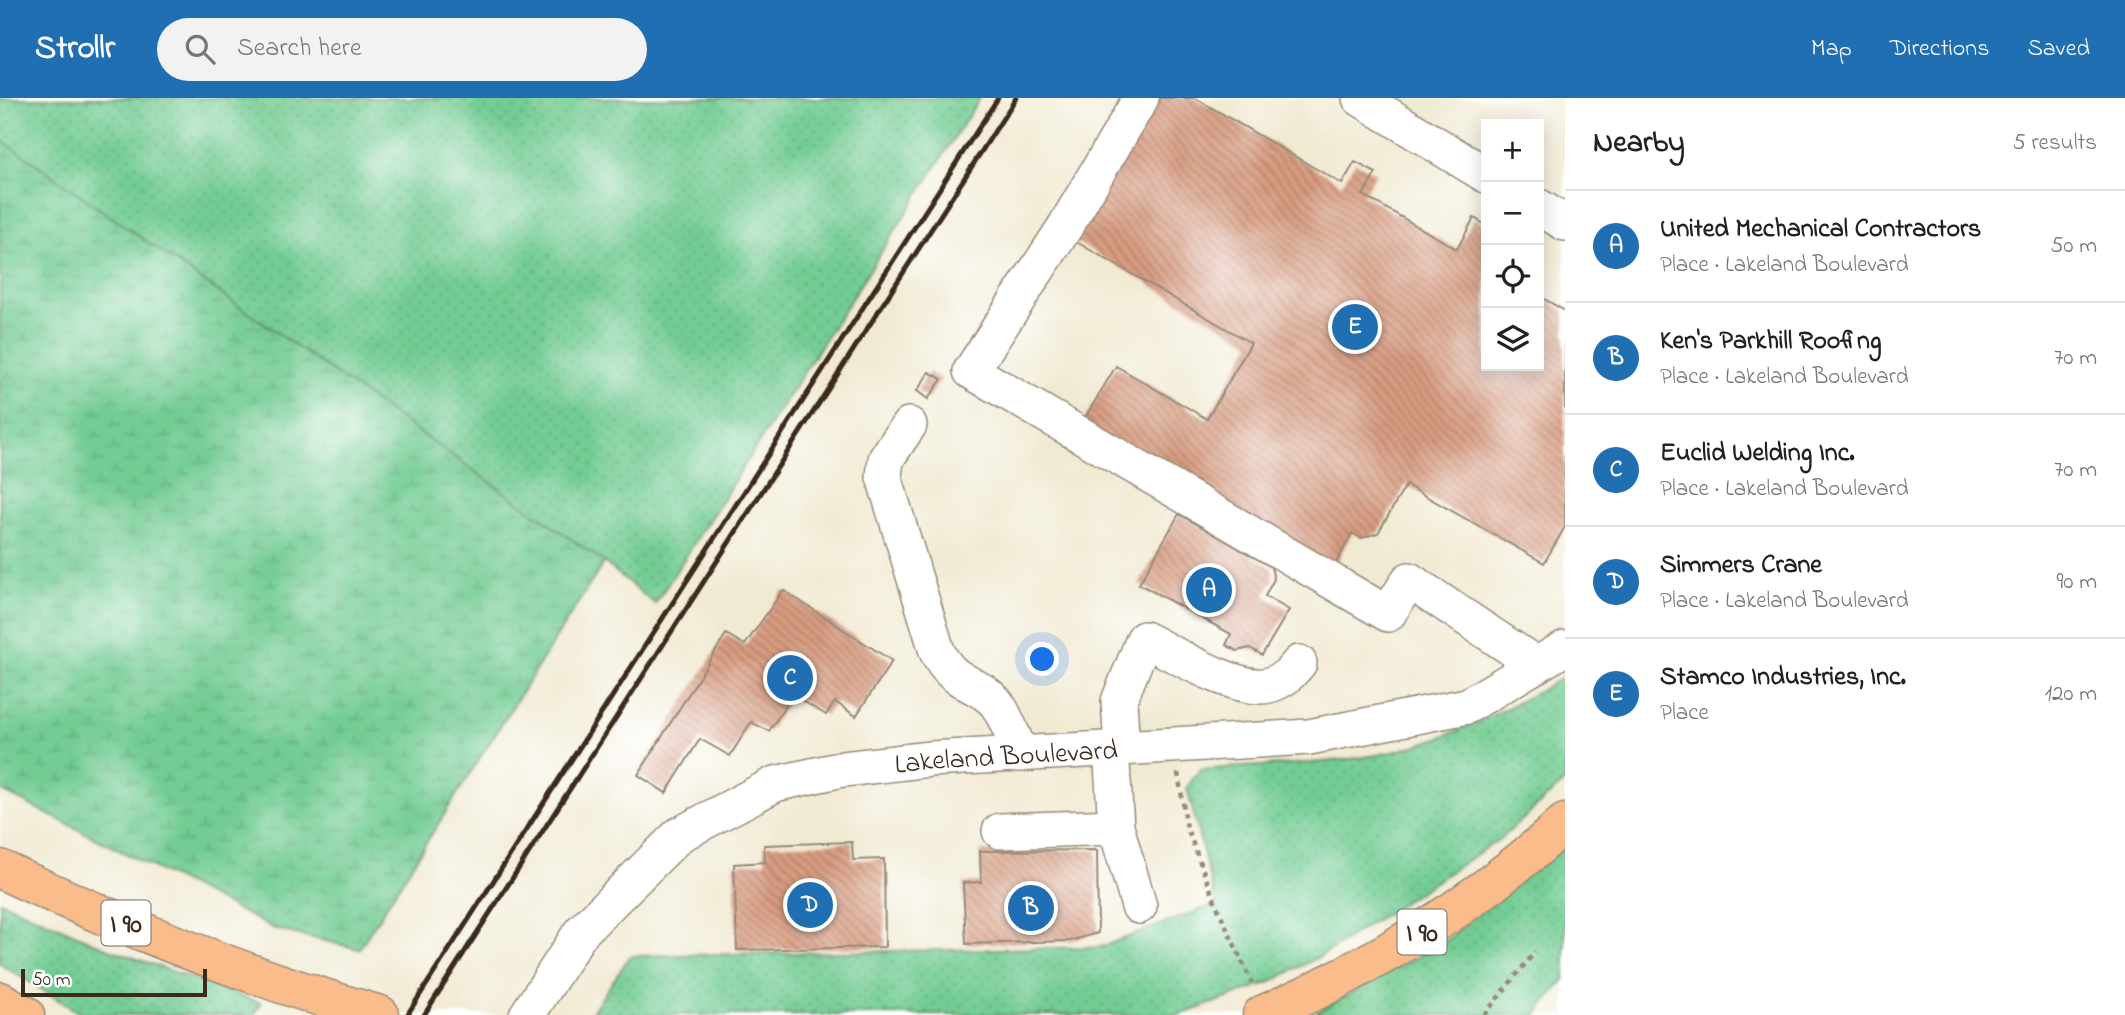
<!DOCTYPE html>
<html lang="en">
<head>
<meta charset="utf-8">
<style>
	body { margin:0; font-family:"Indie Flower",sans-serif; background:#f2f2f2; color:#222 }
	.controls { position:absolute; right:21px; top:21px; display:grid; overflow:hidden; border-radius:0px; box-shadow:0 4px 18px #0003 }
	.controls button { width:63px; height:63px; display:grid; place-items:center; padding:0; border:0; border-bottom:2px solid #e0e0e0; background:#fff; color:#222; font:35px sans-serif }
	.scale { position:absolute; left:21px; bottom:18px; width:186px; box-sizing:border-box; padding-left:7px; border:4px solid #3b2a1e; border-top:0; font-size:19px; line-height:24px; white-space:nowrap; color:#3b2a1e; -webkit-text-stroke:5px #fff; paint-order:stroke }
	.you { position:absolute; left:1043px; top:562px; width:24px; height:24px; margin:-18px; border:5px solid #fff; border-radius:50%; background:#1a73e8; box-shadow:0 0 0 10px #1a73e833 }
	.badge { display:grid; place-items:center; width:46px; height:46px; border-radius:50%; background:#1f6fb2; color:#fff; font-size:23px; font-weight:700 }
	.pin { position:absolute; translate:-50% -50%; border:4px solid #fff; box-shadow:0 2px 7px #0006 }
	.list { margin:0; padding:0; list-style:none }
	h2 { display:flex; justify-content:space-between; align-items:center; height:91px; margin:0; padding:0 28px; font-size:30px }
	h2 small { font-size:23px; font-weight:400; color:#767676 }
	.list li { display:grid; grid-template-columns:46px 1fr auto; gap:21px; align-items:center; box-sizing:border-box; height:112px; padding:0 28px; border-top:2px solid #e0e0e0 }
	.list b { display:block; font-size:26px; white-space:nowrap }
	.list p { margin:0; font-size:23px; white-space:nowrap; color:#767676 }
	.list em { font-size:23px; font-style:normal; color:#767676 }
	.icon { flex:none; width:38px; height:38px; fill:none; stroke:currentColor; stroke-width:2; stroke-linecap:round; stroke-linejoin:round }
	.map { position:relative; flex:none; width:1565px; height:917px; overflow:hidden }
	header { display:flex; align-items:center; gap:42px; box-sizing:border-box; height:98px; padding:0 35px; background:#1f6fb2; color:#fff }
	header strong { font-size:33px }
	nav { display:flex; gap:38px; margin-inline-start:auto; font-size:24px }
	.search { width:490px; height:63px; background:#f2f2f2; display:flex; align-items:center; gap:18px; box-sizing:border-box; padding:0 24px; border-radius:38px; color:#767676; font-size:26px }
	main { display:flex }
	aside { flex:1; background:#fff }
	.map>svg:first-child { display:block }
	.grass { fill:url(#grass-dots); stroke:#567b58; stroke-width:2 }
	.wetland { fill:url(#wetland-marsh); stroke:#567b58; stroke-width:2 }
	.building { fill:url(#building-back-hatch) }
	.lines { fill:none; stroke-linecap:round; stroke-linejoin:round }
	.minor-casing { stroke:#968a78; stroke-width:38 }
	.highway-casing { stroke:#968a78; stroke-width:41 }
	.path { stroke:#968a78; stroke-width:4.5; stroke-dasharray:5 5; stroke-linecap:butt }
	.minor { stroke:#fff; stroke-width:35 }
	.highway { stroke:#fabc8b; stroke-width:38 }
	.rail { stroke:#3b2a1e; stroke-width:5 }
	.labels { text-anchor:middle; stroke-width:5; stroke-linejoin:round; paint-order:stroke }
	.shield { fill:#fff; stroke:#766a62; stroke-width:2 }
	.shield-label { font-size:26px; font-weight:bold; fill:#3b2a1e }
	.street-label { font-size:28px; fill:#3b2a1e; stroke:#fff }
</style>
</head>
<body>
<header>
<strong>Strollr</strong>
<div class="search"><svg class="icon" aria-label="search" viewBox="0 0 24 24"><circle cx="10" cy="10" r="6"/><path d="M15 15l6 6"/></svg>Search here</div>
<nav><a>Map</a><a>Directions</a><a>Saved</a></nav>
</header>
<main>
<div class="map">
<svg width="1565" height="917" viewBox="0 0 1565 917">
	<defs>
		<pattern id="grass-dots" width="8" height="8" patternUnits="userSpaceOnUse" patternTransform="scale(1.75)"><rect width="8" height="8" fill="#72cc93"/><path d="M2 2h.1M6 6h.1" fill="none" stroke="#64af7e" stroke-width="1.8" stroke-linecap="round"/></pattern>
		<pattern id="wetland-marsh" width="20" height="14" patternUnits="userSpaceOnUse" patternTransform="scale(1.75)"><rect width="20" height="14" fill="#72cc93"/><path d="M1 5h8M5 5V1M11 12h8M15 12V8" fill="none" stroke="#64af7e"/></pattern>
		<pattern id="building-back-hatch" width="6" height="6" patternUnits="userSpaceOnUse" patternTransform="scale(1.75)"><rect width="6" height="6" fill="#d89c81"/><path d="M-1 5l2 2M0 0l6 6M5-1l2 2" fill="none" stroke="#b07f69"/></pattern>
	</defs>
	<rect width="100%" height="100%" fill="#fff"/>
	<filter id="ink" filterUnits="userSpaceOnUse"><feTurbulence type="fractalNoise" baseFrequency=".0143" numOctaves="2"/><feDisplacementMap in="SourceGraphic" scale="14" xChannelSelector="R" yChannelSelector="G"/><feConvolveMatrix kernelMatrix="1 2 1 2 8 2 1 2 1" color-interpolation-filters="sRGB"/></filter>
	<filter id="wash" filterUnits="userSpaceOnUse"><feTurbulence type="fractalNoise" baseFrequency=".00686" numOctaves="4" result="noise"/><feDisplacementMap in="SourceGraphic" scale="28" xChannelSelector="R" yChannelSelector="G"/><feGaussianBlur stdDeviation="1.57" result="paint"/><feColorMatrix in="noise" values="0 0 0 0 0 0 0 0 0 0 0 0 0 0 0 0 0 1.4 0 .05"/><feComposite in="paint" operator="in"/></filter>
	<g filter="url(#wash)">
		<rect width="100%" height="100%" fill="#f1ead3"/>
		<g class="grass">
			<polygon points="0,0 980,0 655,506 604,464 0,41"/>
			<path d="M1565,578V683L1503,739L1324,856L1269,885L1188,914L1179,917H590L630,858L1101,849L1216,806L1187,689L1200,672C1258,667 1319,667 1377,657C1442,645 1508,612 1565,578Z"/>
			<polygon points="1565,747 1565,881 1536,917 1311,917 1443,845"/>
			<polygon points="0,803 104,849 261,905 254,917 83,917 0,866"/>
		</g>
		<polygon class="wetland" points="0,41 604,464 359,851 275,831 0,692"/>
		<g id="blocks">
			<g class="building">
				<polygon points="1157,0 1195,0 1342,86 1355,64 1376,75 1363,97 1457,151 1474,120 1486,127 1486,268 1539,268 1539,198 1565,213 1565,429 1544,465 1406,387 1378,435 1361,440 1352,435 1332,473 1080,328 1116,268 1207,321 1251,245 1073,142"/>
				<polygon points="929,274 942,281 928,301 917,293"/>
				<polygon points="1179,416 1271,469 1274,481 1265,498 1289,512 1262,557 1250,550 1237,553 1226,547 1231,536 1139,486"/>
				<polygon points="783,492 892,563 856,618 835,604 826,617 793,597 769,633 751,624 730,658 700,641 666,695 638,677 726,536 745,547"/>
				<polygon points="852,744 853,762 884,761 885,849 737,852 734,766 765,764 764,747"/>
				<polygon points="1097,752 1098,835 1070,843 966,846 963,785 981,784 980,753"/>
			</g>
		</g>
	</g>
	<g filter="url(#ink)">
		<use href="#blocks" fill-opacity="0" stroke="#968a78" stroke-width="2"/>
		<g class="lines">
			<defs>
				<g id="minor">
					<polyline points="1141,0 1065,129 971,273 1388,516 1409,482 1537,567"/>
					<polyline points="1360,0 1486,77"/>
					<polyline points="1539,109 1565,125"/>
					<path d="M909,327L886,361L884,379L937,553C952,588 980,584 997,606C1007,620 1013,640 1021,656"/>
					<path d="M1122,650L1119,603L1144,541C1172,555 1239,595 1269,587C1283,583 1290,576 1299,565"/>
					<polyline points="1116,729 1139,808"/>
					<polyline points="1000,733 1116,729 1111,650"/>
					<path id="s1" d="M527,917L581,834L679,737L775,686L843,671L930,661L1309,639L1467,608L1565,550"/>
				</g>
				<g id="highway">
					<path d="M0,771C122,828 251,880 380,917"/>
					<polyline points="0,903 25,917"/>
					<path d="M1262,917C1373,869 1476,806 1565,725"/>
				</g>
			</defs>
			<use href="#minor" class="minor-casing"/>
			<use href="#highway" class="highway-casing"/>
			<g class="path">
				<polyline points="1178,675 1187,730 1216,806 1252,885"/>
				<polyline points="1484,917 1535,854"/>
			</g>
			<use href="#minor" class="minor"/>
			<use href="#highway" class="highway"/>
			<g class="rail">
				<polyline points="407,917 998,0"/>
				<polyline points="424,917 1016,0"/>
			</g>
		</g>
	</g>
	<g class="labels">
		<g class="shield">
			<rect x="101.5" y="802.5" width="49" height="45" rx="5"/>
			<rect x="1397.5" y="811.5" width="49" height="45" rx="5"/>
		</g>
		<g class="shield-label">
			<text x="126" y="834">I 90</text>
			<text x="1422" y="843">I 90</text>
		</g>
		<g class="street-label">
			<text dy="10" stroke="none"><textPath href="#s1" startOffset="579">Lakeland Boulevard</textPath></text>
		</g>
	</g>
</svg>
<div class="controls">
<button>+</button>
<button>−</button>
<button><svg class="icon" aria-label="locate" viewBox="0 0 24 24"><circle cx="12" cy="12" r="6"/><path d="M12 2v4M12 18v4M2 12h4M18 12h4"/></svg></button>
<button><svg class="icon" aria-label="layers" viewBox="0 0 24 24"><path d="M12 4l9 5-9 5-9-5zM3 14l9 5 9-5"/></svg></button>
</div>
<div class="scale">50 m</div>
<div class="you"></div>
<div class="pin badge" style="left:1209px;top:492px">A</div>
<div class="pin badge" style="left:1031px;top:810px">B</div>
<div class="pin badge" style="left:790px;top:580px">C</div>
<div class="pin badge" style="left:810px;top:807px">D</div>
<div class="pin badge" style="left:1355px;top:229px">E</div>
</div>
<aside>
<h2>Nearby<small>5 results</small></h2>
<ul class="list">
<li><span class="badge">A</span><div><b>United Mechanical Contractors</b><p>Place · Lakeland Boulevard</p></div><em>50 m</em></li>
<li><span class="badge">B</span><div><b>Ken's Parkhill Roofing</b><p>Place · Lakeland Boulevard</p></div><em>70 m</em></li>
<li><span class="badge">C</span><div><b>Euclid Welding Inc.</b><p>Place · Lakeland Boulevard</p></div><em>70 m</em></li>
<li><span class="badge">D</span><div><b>Simmers Crane</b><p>Place · Lakeland Boulevard</p></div><em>90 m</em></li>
<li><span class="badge">E</span><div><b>Stamco Industries, Inc.</b><p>Place</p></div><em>120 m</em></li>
</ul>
</aside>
</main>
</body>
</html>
